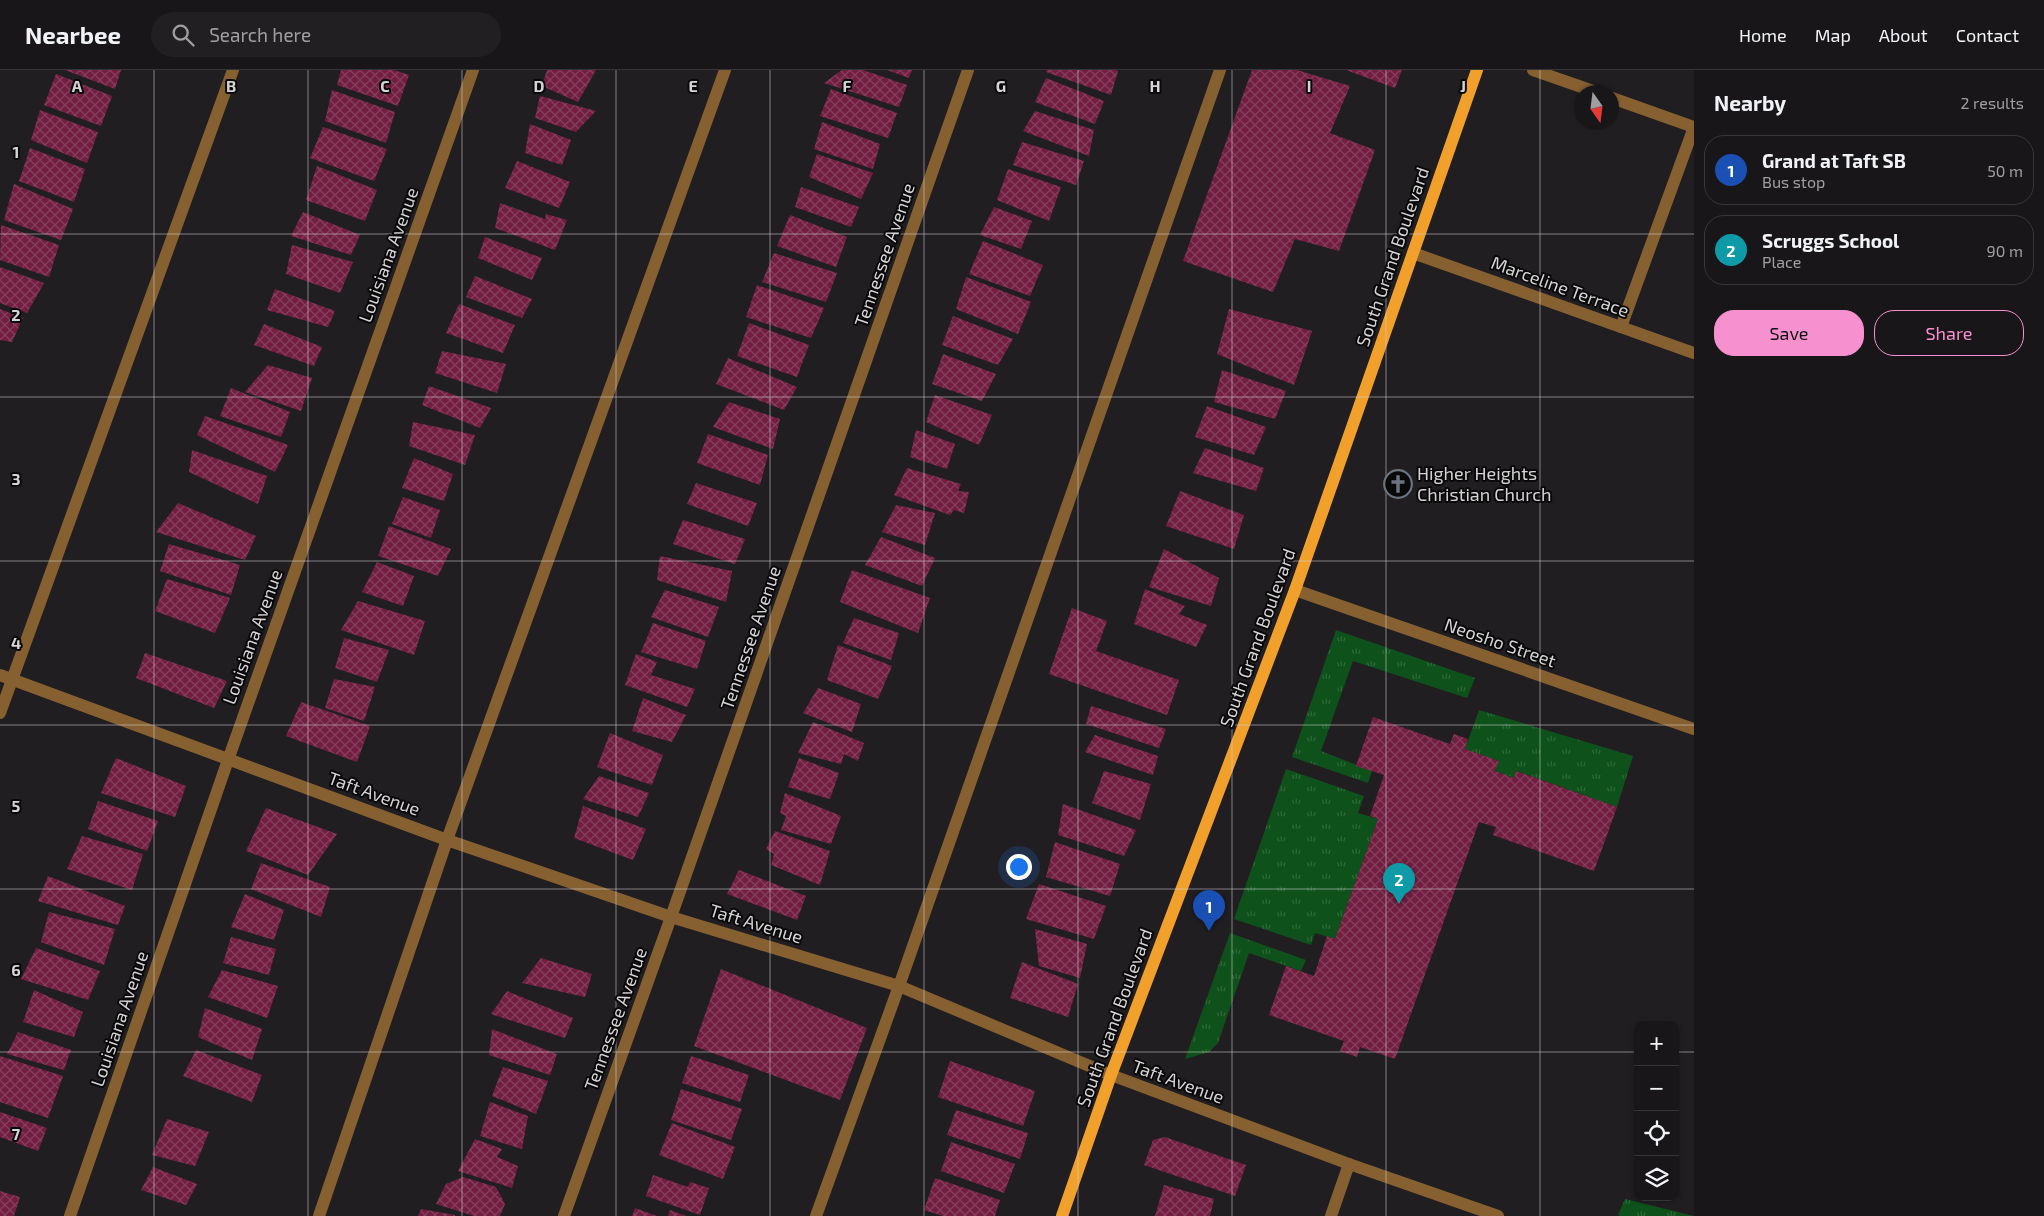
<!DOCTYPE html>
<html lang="en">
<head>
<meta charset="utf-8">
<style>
	body { margin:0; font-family:"Exo 2",sans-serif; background:#221f22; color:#f1f3f6 }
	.controls { position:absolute; right:15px; bottom:15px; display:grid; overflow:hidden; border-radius:10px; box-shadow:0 1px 4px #0004 }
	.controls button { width:45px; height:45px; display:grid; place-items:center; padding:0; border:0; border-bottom:1px solid #373538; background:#191619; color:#f1f3f6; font:25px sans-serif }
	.compass { position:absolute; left:1574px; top:15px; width:45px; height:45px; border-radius:50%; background:#191619; box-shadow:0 1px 4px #0004; rotate:166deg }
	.you { position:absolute; left:1018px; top:796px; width:18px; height:18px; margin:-12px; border:4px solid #fff; border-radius:50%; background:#1a73e8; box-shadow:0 0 0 8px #1a73e833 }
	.badge { display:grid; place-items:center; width:32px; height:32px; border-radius:50%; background:#f690cf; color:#fff; font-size:16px; font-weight:700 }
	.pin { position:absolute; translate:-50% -41px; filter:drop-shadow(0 1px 2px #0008) }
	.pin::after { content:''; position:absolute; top:26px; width:18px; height:15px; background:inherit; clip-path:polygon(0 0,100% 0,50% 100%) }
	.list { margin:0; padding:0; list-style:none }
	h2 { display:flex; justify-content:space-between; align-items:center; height:65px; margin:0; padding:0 20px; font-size:21px }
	h2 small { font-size:16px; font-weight:400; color:#9f9fa2 }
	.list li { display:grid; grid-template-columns:32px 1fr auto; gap:15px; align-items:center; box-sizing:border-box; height:70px; margin:0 10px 10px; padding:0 10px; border:1px solid #373538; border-radius:20px }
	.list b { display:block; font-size:19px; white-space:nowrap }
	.list p { margin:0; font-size:16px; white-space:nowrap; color:#9f9fa2 }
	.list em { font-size:16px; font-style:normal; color:#9f9fa2 }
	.actions { display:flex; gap:10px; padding:15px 20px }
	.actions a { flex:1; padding:11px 0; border:1px solid #f690cf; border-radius:20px; text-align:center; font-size:18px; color:#f690cf }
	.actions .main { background:#f690cf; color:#111 }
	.icon { flex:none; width:28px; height:28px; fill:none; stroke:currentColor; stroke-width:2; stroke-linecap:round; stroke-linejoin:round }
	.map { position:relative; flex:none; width:1694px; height:1146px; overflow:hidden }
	header { display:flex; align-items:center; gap:30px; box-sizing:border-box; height:70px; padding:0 25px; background:#191619; border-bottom:1px solid #373538 }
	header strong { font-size:24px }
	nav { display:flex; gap:28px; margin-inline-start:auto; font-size:18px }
	.search { width:350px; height:45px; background:#221f22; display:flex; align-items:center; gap:12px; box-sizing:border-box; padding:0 18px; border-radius:28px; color:#9f9fa2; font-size:19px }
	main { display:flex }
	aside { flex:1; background:#191619 }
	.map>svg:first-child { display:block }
	.grass { fill:url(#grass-tufts) }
	.building { fill:url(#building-cross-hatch) }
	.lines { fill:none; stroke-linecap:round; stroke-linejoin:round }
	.minor { stroke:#876031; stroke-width:12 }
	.major { stroke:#f1a02c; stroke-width:12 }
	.grid { fill:none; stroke:#d5d3d5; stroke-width:1; stroke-opacity:0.55 }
	.labels { text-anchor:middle; stroke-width:4; stroke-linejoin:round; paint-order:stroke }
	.street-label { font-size:18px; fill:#d5d3d5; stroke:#0a090a }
	.poi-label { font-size:18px; fill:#d5d3d5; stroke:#0a090a; text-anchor:start }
	.grid-label { font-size:16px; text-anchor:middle; font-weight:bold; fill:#d5d3d5; stroke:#0a090a; stroke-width:4; stroke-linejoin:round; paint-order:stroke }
</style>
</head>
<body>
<header>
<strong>Nearbee</strong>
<div class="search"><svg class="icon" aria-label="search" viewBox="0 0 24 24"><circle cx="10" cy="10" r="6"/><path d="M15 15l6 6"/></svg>Search here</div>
<nav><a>Home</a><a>Map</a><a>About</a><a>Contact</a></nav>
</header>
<main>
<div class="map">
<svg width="1694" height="1146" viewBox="0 0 1694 1146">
	<defs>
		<pattern id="grass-tufts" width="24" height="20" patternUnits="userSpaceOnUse" patternTransform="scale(1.25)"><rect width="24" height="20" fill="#0e511a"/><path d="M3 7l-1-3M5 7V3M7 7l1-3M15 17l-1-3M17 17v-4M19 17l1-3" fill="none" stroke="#30693a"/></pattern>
		<pattern id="building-cross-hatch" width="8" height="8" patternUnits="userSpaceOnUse" patternTransform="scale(1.25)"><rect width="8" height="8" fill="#721e41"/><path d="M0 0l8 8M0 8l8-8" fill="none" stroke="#853e5c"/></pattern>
	</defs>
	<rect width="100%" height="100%" fill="#211e21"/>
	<g class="grass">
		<polygon points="1336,560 1475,608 1467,628 1353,591 1321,681 1372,701 1368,713 1292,687"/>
		<polygon points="1479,640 1633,686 1617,737 1517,701 1514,708 1495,701 1499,691 1465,679"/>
		<polygon points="1286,699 1364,726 1358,743 1378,749 1335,869 1315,863 1311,875 1234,849"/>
		<polygon points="1230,863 1306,890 1301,901 1249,883 1218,973 1209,982 1185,989"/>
		<polygon points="1625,1129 1694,1146 1620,1146 1618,1145"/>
	</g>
	<g class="building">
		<polygon points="65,0 121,0 115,19"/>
		<polygon points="341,0 394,0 409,5 398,36 337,15"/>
		<polygon points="547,0 596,0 578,32 542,16"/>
		<polygon points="842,0 863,0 907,15 899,37 824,13"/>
		<polygon points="887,0 912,0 909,8"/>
		<polygon points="1047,0 1115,0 1118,1 1111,25 1046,2"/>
		<polygon points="1252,0 1297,0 1350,16 1330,63 1375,80 1339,181 1295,169 1273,222 1183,191"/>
		<polygon points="1346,0 1402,0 1395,18"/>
		<polygon points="56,4 112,26 101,56 44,35"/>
		<polygon points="1046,8 1104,31 1095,54 1035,32"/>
		<polygon points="831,19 897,43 888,68 820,46"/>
		<polygon points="332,20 395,42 386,73 325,51"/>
		<polygon points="540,26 596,41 576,62 535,48"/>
		<polygon points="40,40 98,62 87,93 31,70"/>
		<polygon points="1035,41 1094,60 1089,86 1023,61"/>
		<polygon points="822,52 880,74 873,99 814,79"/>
		<polygon points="530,54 571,70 562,95 525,83"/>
		<polygon points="323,57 387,79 374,111 310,88"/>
		<polygon points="1022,72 1084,91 1076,115 1013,95"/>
		<polygon points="30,78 85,99 74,132 19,111"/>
		<polygon points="817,84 873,103 861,129 809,107"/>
		<polygon points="517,91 570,112 559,138 505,118"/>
		<polygon points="317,96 377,120 365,151 306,130"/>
		<polygon points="1008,99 1061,117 1049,151 997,130"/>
		<polygon points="14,114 73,139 61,170 4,150"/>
		<polygon points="801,117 859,137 851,157 795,137"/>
		<polygon points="500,133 545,149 546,144 567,150 555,180 495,158"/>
		<polygon points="994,137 1032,151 1021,179 980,165"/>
		<polygon points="303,142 360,165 351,185 291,166"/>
		<polygon points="790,145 847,167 836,197 777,176"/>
		<polygon points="1,155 59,175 49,207 0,190"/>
		<polygon points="485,167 542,188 532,210 478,188"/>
		<polygon points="983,171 1043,195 1030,226 969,204"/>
		<polygon points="292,175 353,192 340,223 286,204"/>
		<polygon points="774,183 837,203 826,232 762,212"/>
		<polygon points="0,197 44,213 27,243 0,233"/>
		<polygon points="475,206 532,229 522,248 466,227"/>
		<polygon points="966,207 1031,232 1018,264 956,239"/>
		<polygon points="757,215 824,238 811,268 746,247"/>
		<polygon points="275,219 335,241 328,257 267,240"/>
		<polygon points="459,234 515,255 503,283 446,263"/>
		<polygon points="0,239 23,248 12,272 0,270"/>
		<polygon points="1229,239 1312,261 1294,315 1217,284"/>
		<polygon points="953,246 1013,269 998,295 942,275"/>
		<polygon points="749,253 809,275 797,307 737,286"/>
		<polygon points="264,254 322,277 314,296 254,275"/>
		<polygon points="442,281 506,294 497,323 435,303"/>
		<polygon points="943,284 996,304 982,331 932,314"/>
		<polygon points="728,288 797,317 784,340 716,314"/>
		<polygon points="268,295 312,308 301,341 245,322"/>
		<polygon points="1222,300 1286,321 1275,349 1214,332"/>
		<polygon points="429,316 491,338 480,358 422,335"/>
		<polygon points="231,318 290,342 281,367 220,346"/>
		<polygon points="935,325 992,345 979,375 926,352"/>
		<polygon points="729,332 780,349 773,379 713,357"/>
		<polygon points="1207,336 1266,357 1254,385 1195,367"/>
		<polygon points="205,346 288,375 275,402 197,365"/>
		<polygon points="413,352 475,365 465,395 409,376"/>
		<polygon points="916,360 955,374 947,399 910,387"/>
		<polygon points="708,364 768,385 760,415 697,393"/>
		<polygon points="1205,378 1264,398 1256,421 1193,403"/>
		<polygon points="192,380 267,406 258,434 189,402"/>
		<polygon points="414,388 453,404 444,431 402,418"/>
		<polygon points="907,398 961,414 958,421 969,422 964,443 954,440 950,445 894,425"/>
		<polygon points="696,413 757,433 748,456 687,434"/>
		<polygon points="1180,421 1244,445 1234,479 1166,456"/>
		<polygon points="403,427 440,440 431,468 392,454"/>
		<polygon points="178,433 256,466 245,490 156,462"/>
		<polygon points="896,435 935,443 925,475 882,462"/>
		<polygon points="683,450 745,469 735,494 673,474"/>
		<polygon points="389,456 451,479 438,506 378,486"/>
		<polygon points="881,467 935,488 922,516 865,495"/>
		<polygon points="169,474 240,495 231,525 160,501"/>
		<polygon points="1164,479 1219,508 1211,536 1149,517"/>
		<polygon points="660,486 732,501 726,532 657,510"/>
		<polygon points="377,492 414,506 403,536 362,522"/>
		<polygon points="852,500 930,528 918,563 840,532"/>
		<polygon points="167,509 230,528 215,563 155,541"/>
		<polygon points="1145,519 1185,536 1179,544 1207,555 1196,577 1134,554"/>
		<polygon points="665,520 719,537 708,567 651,547"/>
		<polygon points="358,531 425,551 414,585 341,560"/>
		<polygon points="1072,538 1107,551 1096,581 1179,610 1167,645 1049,604"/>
		<polygon points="854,548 899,563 891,590 843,573"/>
		<polygon points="653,553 706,571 697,599 641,582"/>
		<polygon points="344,568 389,580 377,612 335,598"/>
		<polygon points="838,575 892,596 878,629 827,610"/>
		<polygon points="145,583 227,611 214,638 136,608"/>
		<polygon points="636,584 657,592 651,605 695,619 687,637 625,615"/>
		<polygon points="334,609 375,617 364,651 325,638"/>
		<polygon points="818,618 861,634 852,662 803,643"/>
		<polygon points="643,628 686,645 672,672 632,661"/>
		<polygon points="301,632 370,656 357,692 286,666"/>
		<polygon points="1091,636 1166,659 1159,678 1086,654"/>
		<polygon points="1373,647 1450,674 1454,664 1468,669 1465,679 1499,691 1495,701 1514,708 1516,701 1617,737 1594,801 1493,765 1496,757 1479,752 1395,989 1360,977 1357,987 1340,981 1344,971 1269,945 1286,896 1314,906 1327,866 1335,869 1378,749 1370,746 1384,705 1356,696"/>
		<polygon points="813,652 864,673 858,691 844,684 841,694 798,683"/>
		<polygon points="610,663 663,685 652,715 597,697"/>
		<polygon points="1095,665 1158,686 1153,705 1085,682"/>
		<polygon points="116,688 186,716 175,747 101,723"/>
		<polygon points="799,688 839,703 830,729 788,717"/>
		<polygon points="1104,701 1151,714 1140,750 1092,733"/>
		<polygon points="599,706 649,723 638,747 583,729"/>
		<polygon points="785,723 841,746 831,774 781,760 786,746 780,743"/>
		<polygon points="98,731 158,751 147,781 88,759"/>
		<polygon points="1063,734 1136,760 1124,786 1058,765"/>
		<polygon points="583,736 646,759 633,790 574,768"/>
		<polygon points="266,738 337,764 308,805 246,781"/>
		<polygon points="775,761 830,781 820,815 771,795 774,784 766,779"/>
		<polygon points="82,766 143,784 132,820 67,799"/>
		<polygon points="1055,772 1120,794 1110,826 1046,807"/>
		<polygon points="261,793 330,817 321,847 251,819"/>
		<polygon points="739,800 806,826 797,850 727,824"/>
		<polygon points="48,806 125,836 118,855 38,831"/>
		<polygon points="1039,814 1106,836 1094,869 1026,849"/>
		<polygon points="245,824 284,840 274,870 231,857"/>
		<polygon points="49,842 115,859 104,895 41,872"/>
		<polygon points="1035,859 1087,874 1080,908 1039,896"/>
		<polygon points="231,867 276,879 269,905 223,893"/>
		<polygon points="36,878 100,901 88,930 21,909"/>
		<polygon points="541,888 592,904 585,927 522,913"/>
		<polygon points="1022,892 1078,914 1068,947 1010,928"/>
		<polygon points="721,899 867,958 840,1030 694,976"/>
		<polygon points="222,900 278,916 267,948 208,927"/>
		<polygon points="34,920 83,942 74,967 23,952"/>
		<polygon points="507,921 573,948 565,968 491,944"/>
		<polygon points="205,938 262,959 252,990 198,967"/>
		<polygon points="492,959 557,984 550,1005 489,985"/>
		<polygon points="18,962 71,980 64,1000 7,984"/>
		<polygon points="196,980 262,1005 252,1032 183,1006"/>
		<polygon points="0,986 63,1006 48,1048 0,1032"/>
		<polygon points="691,986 749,1005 740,1032 682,1013"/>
		<polygon points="950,991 1035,1021 1023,1056 938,1027"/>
		<polygon points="503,997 548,1011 536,1044 492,1026"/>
		<polygon points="681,1019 742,1039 731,1070 671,1050"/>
		<polygon points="490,1032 528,1046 522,1079 480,1066"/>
		<polygon points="956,1040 1028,1063 1020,1089 947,1065"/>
		<polygon points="0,1042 47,1058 38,1081 0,1067"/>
		<polygon points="167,1049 209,1062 195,1096 152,1085"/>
		<polygon points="672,1053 735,1077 723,1109 659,1085"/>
		<polygon points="1165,1067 1246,1095 1235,1126 1144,1095 1153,1070"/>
		<polygon points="475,1069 502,1079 497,1087 518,1096 512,1118 458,1101"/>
		<polygon points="951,1072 1015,1094 1004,1123 941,1101"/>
		<polygon points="153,1097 197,1114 186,1135 141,1120"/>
		<polygon points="653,1105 688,1117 690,1112 709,1118 700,1145 646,1126"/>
		<polygon points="463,1107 496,1117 505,1134 500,1146 474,1146 436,1134 446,1114"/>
		<polygon points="935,1108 1000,1130 995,1146 943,1146 924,1140"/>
		<polygon points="1164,1115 1214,1129 1210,1146 1155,1146"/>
		<polygon points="0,1121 20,1127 14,1146 0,1146"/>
		<polygon points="635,1138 657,1146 632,1146"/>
		<polygon points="421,1139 455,1145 455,1146 418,1146"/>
		<polygon points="670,1140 686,1146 668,1146"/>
	</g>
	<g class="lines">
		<g class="minor">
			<polyline points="1533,0 1596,22"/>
			<polyline points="1612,28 1694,57"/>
			<polyline points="1413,183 1694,283"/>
			<polyline points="1621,257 1694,57"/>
			<polyline points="1295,520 1694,659"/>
			<polyline points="0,605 447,770 671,847 899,916 1111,1005 1349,1094 1498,1146"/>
			<polyline points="0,643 233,0"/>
			<polyline points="70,1146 228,690 473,0"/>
			<polyline points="319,1146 447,770 725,0"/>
			<polyline points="564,1146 671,847 968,0"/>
			<polyline points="816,1146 899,916 1220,0"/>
			<polyline points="1331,1146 1349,1094"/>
		</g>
		<polyline class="major" points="1062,1146 1111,1005 1295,520 1477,0"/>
	</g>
	<path class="grid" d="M154,0V1146M308,0V1146M462,0V1146M616,0V1146M770,0V1146M924,0V1146M1078,0V1146M1232,0V1146M1386,0V1146M1540,0V1146M0,164H1694M0,327H1694M0,491H1694M0,655H1694M0,819H1694M0,982H1638M1675,982H1694"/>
	<defs>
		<symbol id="church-ring" viewBox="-11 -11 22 22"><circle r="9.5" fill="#0a090a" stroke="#6b7280" stroke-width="1.5"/><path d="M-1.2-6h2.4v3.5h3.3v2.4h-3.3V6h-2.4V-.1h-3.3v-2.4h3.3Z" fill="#6b7280"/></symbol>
	</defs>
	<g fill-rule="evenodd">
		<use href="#church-ring" x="1382" y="398" width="32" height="32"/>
	</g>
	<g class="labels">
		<g class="street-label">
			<text transform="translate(389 185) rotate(-70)" y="6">Louisiana Avenue</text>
			<text transform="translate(885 185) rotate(-71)" y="6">Tennessee Avenue</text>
			<text transform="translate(1393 187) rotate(-71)" y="6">South Grand Boulevard</text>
			<text transform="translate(1560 217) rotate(20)" y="6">Marceline Terrace</text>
			<text transform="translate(253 567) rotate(-70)" y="6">Louisiana Avenue</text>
			<text transform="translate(751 568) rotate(-71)" y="6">Tennessee Avenue</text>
			<text transform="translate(1258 568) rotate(-70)" y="6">South Grand Boulevard</text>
			<text transform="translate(1500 573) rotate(19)" y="6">Neosho Street</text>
			<text transform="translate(374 724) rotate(20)" y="6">Taft Avenue</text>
			<text transform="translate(756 854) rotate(17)" y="6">Taft Avenue</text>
			<text transform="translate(1115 948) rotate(-70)" y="6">South Grand Boulevard</text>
			<text transform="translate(120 949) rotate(-71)" y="6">Louisiana Avenue</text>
			<text transform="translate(616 949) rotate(-70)" y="6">Tennessee Avenue</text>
			<text transform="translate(1178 1012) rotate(20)" y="6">Taft Avenue</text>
		</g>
		<g class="poi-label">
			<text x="1417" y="410">Higher Heights<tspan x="1417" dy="21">Christian Church</tspan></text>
		</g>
	</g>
	<g class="grid-label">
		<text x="77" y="22">A</text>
		<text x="231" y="22">B</text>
		<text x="385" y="22">C</text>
		<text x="539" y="22">D</text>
		<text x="693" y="22">E</text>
		<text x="847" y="22">F</text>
		<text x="1001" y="22">G</text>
		<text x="1155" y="22">H</text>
		<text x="1309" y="22">I</text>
		<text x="1463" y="22">J</text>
		<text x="16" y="88">1</text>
		<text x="16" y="251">2</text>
		<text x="16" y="415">3</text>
		<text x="16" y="579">4</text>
		<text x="16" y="742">5</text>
		<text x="16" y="906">6</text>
		<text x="16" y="1070">7</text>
	</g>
</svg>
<div class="controls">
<button>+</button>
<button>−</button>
<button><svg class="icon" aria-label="locate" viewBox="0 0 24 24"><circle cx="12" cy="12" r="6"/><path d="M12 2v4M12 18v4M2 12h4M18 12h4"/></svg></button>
<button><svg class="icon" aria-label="layers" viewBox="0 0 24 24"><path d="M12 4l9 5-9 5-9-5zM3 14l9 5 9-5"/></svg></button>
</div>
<svg class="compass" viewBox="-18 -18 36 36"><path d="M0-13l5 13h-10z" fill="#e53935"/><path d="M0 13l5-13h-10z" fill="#9f9fa2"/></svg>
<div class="you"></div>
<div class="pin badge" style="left:1209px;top:861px;background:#1a4fb4">1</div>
<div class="pin badge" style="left:1399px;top:834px;background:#0f9aa8">2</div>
</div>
<aside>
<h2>Nearby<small>2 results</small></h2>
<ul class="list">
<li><span class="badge" style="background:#1a4fb4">1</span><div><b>Grand at Taft SB</b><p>Bus stop</p></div><em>50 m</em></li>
<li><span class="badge" style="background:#0f9aa8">2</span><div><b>Scruggs School</b><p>Place</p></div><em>90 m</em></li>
</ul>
<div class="actions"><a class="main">Save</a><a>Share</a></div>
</aside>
</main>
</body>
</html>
